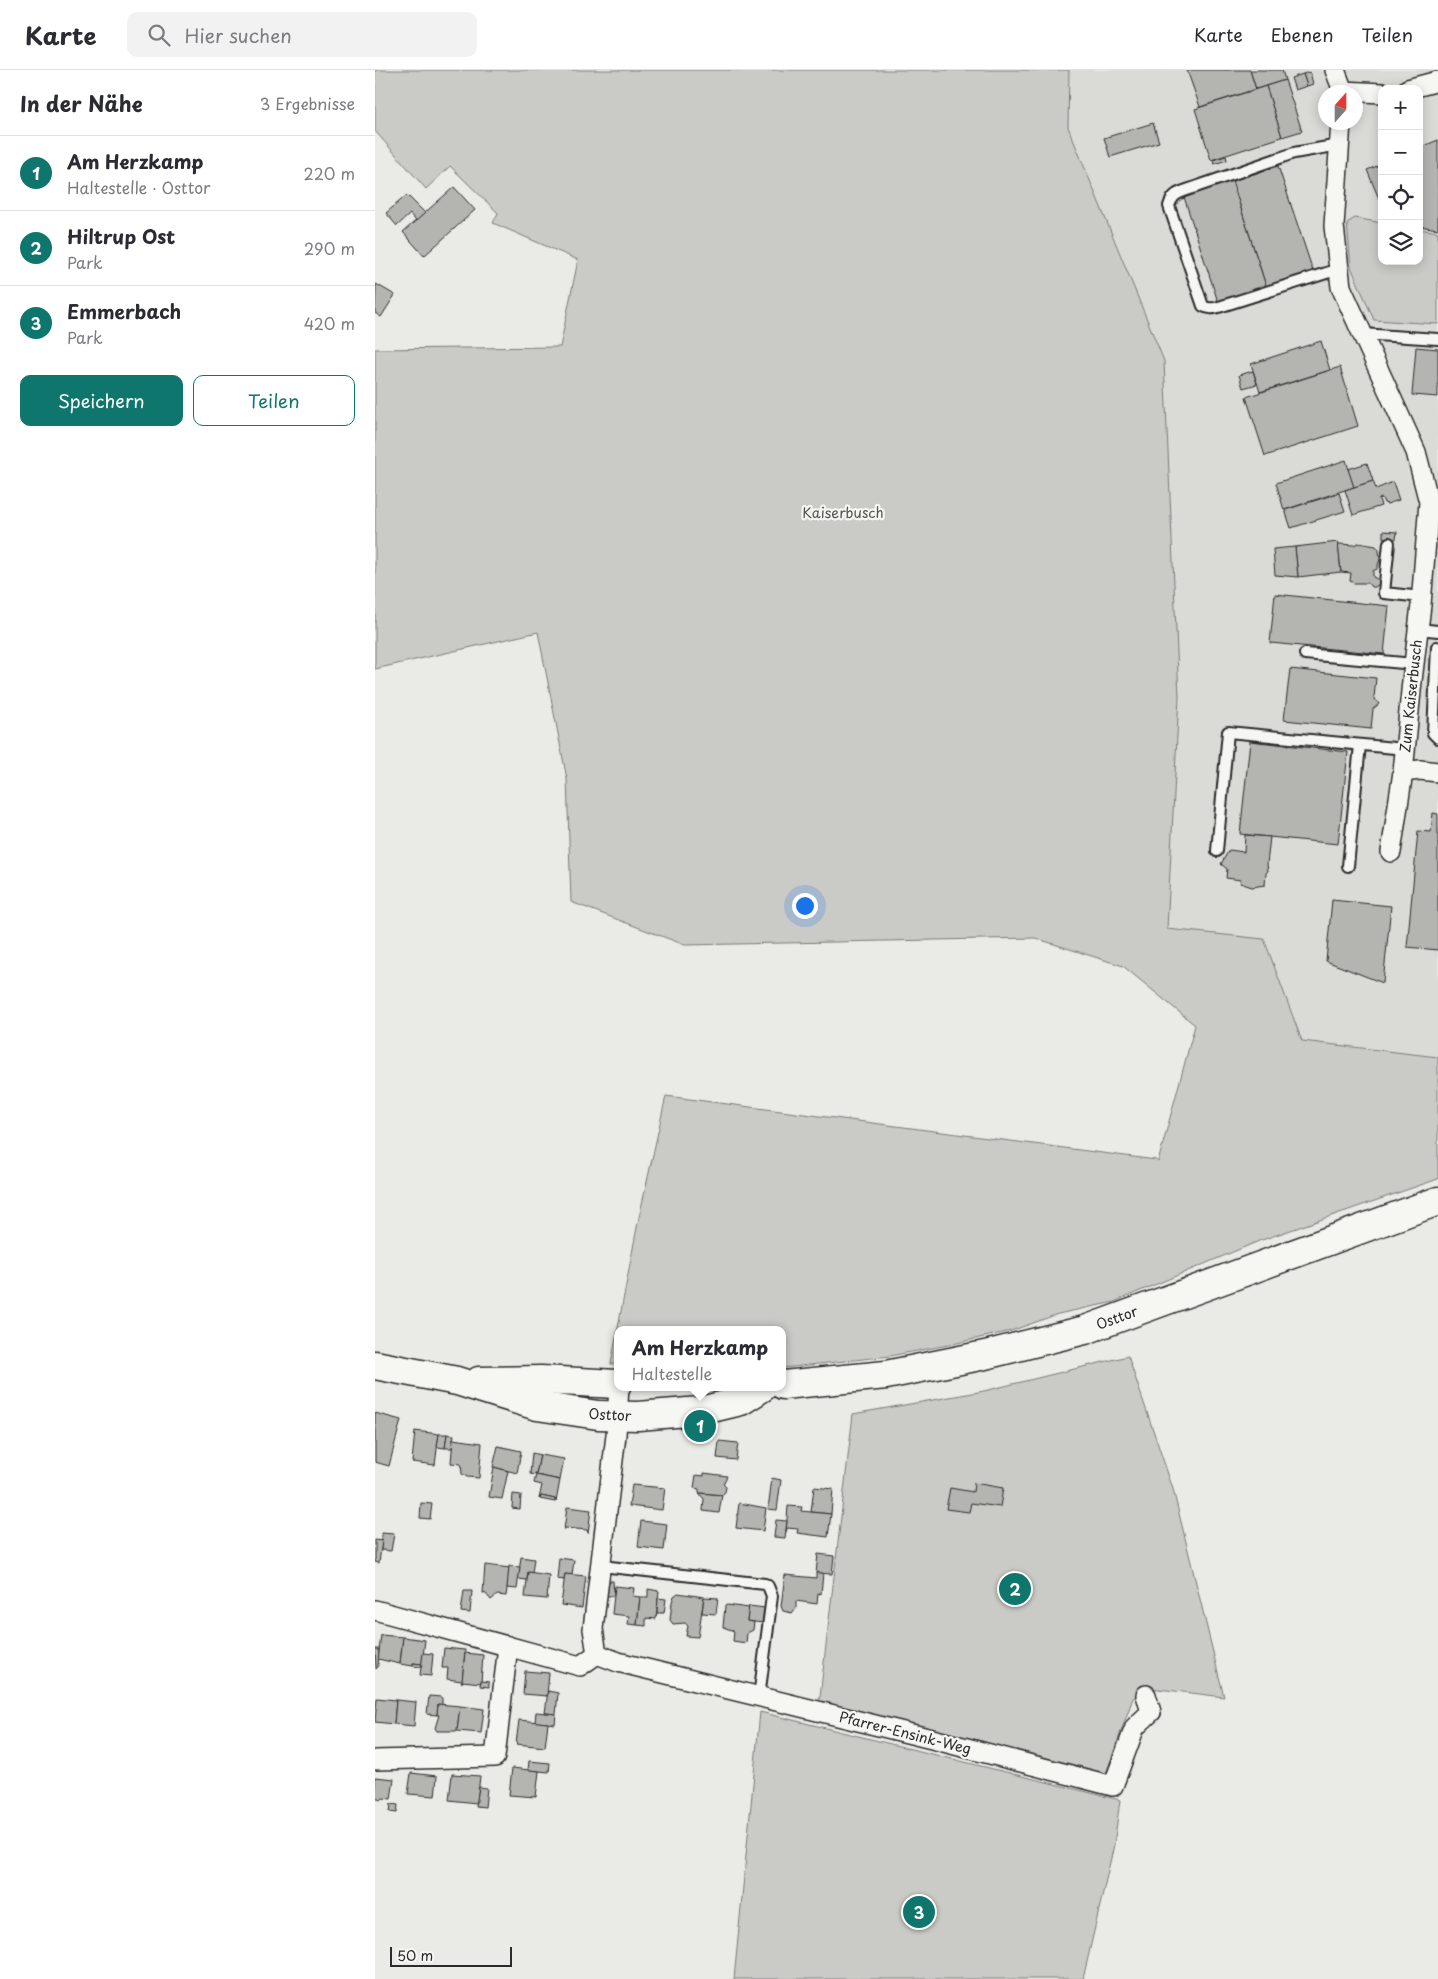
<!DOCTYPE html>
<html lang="de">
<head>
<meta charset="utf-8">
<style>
	body { margin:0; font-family:"Playpen Sans",sans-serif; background:#f2f2f3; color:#2b2b33 }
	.controls { position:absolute; right:15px; top:15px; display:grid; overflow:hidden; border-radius:10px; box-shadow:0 2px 12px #0003 }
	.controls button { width:45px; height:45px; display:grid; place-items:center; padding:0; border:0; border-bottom:1px solid #e1e1e2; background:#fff; color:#2b2b33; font:25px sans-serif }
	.compass { position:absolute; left:943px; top:15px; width:45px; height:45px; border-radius:50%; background:#fff; box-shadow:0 2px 12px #0003; rotate:21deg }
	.scale { position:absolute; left:15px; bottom:12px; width:122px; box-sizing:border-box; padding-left:5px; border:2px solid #2b2b2b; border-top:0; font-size:14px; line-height:18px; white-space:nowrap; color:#2b2b2b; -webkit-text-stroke:4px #f6f6f2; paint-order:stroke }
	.you { position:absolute; left:429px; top:835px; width:18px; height:18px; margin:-12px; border:4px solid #fff; border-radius:50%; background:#1a73e8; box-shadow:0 0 0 8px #1a73e833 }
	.badge { display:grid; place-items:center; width:32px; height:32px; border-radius:50%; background:#0f766e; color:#fff; font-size:16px; font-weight:700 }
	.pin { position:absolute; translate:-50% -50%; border:2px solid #fff; box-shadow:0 1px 5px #0006 }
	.popup { position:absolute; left:239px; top:1256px; width:172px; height:65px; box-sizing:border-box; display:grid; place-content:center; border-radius:10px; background:#fff; filter:drop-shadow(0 1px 4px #0005); font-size:16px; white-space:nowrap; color:#7c7c81 }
	.popup b { font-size:19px; color:#2b2b33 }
	.popup::after { content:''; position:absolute; left:50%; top:100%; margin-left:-10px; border:10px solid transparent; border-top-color:#fff }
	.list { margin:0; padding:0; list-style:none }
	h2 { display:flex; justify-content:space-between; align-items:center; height:65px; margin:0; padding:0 20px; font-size:21px }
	h2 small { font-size:16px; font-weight:400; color:#7c7c81 }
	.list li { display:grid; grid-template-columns:32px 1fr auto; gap:15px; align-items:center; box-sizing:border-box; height:75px; padding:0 20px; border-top:1px solid #e1e1e2 }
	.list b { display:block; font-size:19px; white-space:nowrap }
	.list p { margin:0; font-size:16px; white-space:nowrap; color:#7c7c81 }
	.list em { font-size:16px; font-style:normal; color:#7c7c81 }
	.actions { display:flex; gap:10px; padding:15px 20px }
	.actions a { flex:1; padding:11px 0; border:1px solid #0f766e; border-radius:10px; text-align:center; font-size:18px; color:#0f766e }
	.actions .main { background:#0f766e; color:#fff }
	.icon { flex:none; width:28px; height:28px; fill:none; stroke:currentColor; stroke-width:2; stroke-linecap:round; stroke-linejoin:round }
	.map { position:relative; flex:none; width:1063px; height:1909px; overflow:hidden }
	header { display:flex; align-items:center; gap:30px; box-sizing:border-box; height:70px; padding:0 25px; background:#fff; border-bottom:1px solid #e1e1e2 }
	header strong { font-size:24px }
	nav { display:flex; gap:28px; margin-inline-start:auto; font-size:18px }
	.search { width:350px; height:45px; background:#f2f2f3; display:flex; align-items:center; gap:12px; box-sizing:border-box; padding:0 18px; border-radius:10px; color:#7c7c81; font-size:19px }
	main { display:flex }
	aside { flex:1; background:#fff }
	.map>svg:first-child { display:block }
	.built { fill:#dadad6; fill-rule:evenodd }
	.green { fill:#cacac7; stroke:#7a7a79 }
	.building { fill:#b4b4b1; stroke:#2b2b2b }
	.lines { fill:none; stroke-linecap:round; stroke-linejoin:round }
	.lane-casing { stroke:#2b2b2b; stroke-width:14 }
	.street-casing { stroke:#2b2b2b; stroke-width:22 }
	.secondary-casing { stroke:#2b2b2b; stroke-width:31 }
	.lane { stroke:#f6f6f2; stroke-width:10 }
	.street { stroke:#f6f6f2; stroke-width:19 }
	.secondary { stroke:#f6f6f2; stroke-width:28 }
	.labels { text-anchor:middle; stroke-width:4.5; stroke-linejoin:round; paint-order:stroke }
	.park-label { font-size:14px; fill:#535352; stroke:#f6f6f2 }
	.street-label { font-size:14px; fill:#2b2b2b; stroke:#f6f6f2 }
</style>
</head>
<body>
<header>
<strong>Karte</strong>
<div class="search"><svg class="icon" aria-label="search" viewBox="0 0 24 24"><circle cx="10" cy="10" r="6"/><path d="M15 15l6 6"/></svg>Hier suchen</div>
<nav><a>Karte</a><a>Ebenen</a><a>Teilen</a></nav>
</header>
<main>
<aside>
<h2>In der Nähe<small>3 Ergebnisse</small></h2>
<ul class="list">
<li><span class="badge">1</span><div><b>Am Herzkamp</b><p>Haltestelle · Osttor</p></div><em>220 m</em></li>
<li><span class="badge">2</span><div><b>Hiltrup Ost</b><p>Park</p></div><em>290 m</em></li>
<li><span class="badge">3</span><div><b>Emmerbach</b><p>Park</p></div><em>420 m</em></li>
</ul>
<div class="actions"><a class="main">Speichern</a><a>Teilen</a></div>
</aside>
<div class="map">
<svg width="1063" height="1909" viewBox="0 0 1063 1909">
	<rect width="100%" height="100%" fill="#eaeae6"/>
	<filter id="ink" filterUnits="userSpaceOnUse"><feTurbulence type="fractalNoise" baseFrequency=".02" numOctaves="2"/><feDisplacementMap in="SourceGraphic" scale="10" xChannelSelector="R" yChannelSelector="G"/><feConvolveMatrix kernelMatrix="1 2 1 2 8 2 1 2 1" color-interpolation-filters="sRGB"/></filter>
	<g filter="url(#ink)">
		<path class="built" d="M694,0H1063V987L927,971L889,870L792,860L804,627L789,291L693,57ZM1007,19H1044V191H1007ZM951,22H981V52H951Z"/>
		<g class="green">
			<polygon points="0,0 694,0 693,57 789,291 804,627 792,859 889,869 927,971 1063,987 1063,1109 884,1171 739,1232 683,1244 636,1261 573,1275 515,1286 408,1298 408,1260 242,1260 242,1294 236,1294 263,1152 291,1026 781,1090 783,1092 820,955 748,896 660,868 310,875 196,832 192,709 163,562 0,599 0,279 185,277 203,190 118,153 123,143 75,96 51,119 0,61"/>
			<polygon points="980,148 1007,153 1007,191 1044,191 1044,159 1063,162 1063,254 999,250 976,197 972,153"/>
			<polygon points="753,1286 798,1419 849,1627 775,1618 758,1628 730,1706 444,1635 478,1344 609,1321"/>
			<polygon points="385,1642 745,1730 739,1775 708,1909 359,1909"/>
		</g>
		<g class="building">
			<polygon points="812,0 875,0 881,19 825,37"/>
			<polygon points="875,0 907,0 910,10 881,19"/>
			<polygon points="935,2 938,14 932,16 928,4"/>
			<polygon points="928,4 932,16 920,20 916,8"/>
			<polygon points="910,10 927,61 907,67 891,16"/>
			<polygon points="891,16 907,67 836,90 820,39"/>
			<polygon points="778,53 784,72 735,87 729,68"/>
			<polygon points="1063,70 1063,159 1044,156 1044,78"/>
			<polygon points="851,86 852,90 839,94 838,90"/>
			<polygon points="1007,94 1007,136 992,100"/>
			<polygon points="903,96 938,201 891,216 857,111"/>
			<polygon points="857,111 891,216 843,232 809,127"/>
			<polygon points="79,117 100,140 49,186 28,162"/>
			<polygon points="32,125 50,143 41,151 35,144 22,156 11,143"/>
			<polygon points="1,214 20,225 6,247 0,243"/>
			<polygon points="946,271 955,300 885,322 876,294"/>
			<polygon points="1041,277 1063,279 1063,327 1037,325"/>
			<polygon points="965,297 983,356 890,386 871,327"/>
			<polygon points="878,301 882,314 868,318 864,305"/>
			<polygon points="971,390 979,417 909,440 901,413"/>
			<polygon points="992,393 998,411 979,417 973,399"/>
			<polygon points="998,411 1001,419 1018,412 1024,430 1012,434 1009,433 1007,428 1004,429 1006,436 978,445 970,420"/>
			<polygon points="964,423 970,441 916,458 910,440"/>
			<polygon points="1008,461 1022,462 1021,469 1008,468"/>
			<polygon points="963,472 966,502 923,507 920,477"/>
			<polygon points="963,472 964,474 979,475 983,473 1001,476 1004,480 1005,489 1002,499 998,501 998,507 1004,510 1004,514 1000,517 996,517 993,513 979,513 975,511 976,503 966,502"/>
			<polygon points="920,477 923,507 900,505 898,479"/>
			<polygon points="900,524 1014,536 1009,584 895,573"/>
			<polygon points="915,599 1001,608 999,628 1004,634 998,639 996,659 909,650"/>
			<polygon points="875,671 973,682 963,774 865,764"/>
			<polygon points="1058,743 1063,744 1063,880 1032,877 1043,761 1056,762"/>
			<polygon points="870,765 895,767 892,794 893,801 891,803 890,815 877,817 865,813 866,810 851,808 852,799 846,794 854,780 869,782"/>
			<polygon points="957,830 1016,836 1008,913 951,891"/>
			<polygon points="0,1343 26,1350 14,1396 0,1392"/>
			<polygon points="40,1361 64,1364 60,1395 37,1392"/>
			<polygon points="64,1364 72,1364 70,1378 62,1377"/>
			<polygon points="72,1364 79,1365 77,1378 70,1378"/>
			<polygon points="78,1369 107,1373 104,1408 92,1407 87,1404 86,1394 76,1393"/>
			<polygon points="344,1371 363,1373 361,1390 342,1388"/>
			<polygon points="123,1376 146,1381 142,1403 118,1397"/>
			<polygon points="157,1383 165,1385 161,1405 155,1404"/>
			<polygon points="165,1385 189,1389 185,1410 161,1405"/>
			<polygon points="119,1397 133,1401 127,1429 114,1427"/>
			<polygon points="329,1403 352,1406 348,1414 351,1417 350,1422 347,1425 324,1423 324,1419 319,1418 321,1405 329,1406"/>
			<polygon points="161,1405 185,1410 181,1432 180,1429 166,1426 164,1429 167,1415 159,1413"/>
			<polygon points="397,1408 406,1410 402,1440 393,1439"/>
			<polygon points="599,1413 628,1418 625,1437 596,1433 594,1442 571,1439 575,1418 598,1422"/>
			<polygon points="257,1415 290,1418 287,1440 254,1436"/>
			<polygon points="439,1417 458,1419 456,1444 436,1442"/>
			<polygon points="324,1423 347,1425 344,1443 328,1441 329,1429"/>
			<polygon points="138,1424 146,1425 145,1439 137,1438"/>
			<polygon points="166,1426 180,1429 180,1432 165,1429"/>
			<polygon points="46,1433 57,1434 55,1449 45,1448"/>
			<polygon points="364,1433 391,1438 388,1461 361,1458"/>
			<polygon points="413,1436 427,1437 426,1441 456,1444 453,1467 422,1463 423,1459 412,1458 411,1462"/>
			<polygon points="192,1437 216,1440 213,1463 212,1460 190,1458 189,1460"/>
			<polygon points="401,1450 412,1451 410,1468 399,1467"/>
			<polygon points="266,1451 292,1454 289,1480 263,1477"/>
			<polygon points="7,1463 19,1464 16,1481 6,1480"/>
			<polygon points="0,1470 7,1471 4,1493 0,1492"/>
			<polygon points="443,1484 459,1486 457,1504 441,1503"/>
			<polygon points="146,1487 159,1489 157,1503 153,1502 152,1510 143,1509"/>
			<polygon points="184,1488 199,1490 197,1505 190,1504 189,1510 182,1509"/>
			<polygon points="110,1495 135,1498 131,1526 122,1525 116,1530 111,1524 108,1523"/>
			<polygon points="134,1496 145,1497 142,1519 132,1518"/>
			<polygon points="153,1502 174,1505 172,1529 150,1527"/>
			<polygon points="441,1503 448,1503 446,1524 443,1523 442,1534 421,1531 421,1538 417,1543 408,1541 406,1536 410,1505 441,1508"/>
			<polygon points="190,1504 211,1506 207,1538 186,1535"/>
			<polygon points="234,1511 238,1511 239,1526 232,1526"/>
			<polygon points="240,1516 259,1518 258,1526 265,1527 262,1555 253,1554 254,1546 237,1544"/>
			<polygon points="273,1519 284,1521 281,1549 271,1548 271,1556 262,1555 265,1527 273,1527"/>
			<polygon points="89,1521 97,1521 95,1543 86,1542"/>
			<polygon points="303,1523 329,1527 323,1567 311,1566 313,1556 310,1553 298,1554 295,1550 297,1532 299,1526"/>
			<polygon points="329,1527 343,1528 341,1544 327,1543"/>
			<polygon points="283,1528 291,1529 289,1543 282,1543"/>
			<polygon points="352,1535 374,1538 372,1551 379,1552 378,1560 372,1563 371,1573 358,1571 359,1561 348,1557 350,1536"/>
			<polygon points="374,1536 390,1538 388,1553 372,1551"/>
			<polygon points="6,1565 28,1567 25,1594 3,1589"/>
			<polygon points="28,1567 50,1570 47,1594 38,1593 38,1596 25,1594"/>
			<polygon points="69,1578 90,1580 87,1613 87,1611 72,1609 73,1598 67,1598"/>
			<polygon points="0,1579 4,1579 3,1597 1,1599"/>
			<polygon points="48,1583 58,1584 56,1606 45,1605"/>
			<polygon points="90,1583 108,1585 106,1613 87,1611"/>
			<polygon points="38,1593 47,1594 46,1597 38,1596"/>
			<polygon points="150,1601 174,1603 172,1626 148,1624"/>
			<polygon points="106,1611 114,1612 114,1617 105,1616"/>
			<polygon points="173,1621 183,1623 181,1644 170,1643"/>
			<polygon points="54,1626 67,1627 67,1635 63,1634 62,1645 52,1644"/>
			<polygon points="2,1628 21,1630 19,1654 0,1652"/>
			<polygon points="21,1630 41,1632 39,1656 19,1654"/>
			<polygon points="63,1634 85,1636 82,1661 62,1661 60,1658 64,1645 62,1645"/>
			<polygon points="85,1636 109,1639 106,1663 82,1661"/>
			<polygon points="161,1642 181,1644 180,1654 160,1652"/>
			<polygon points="144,1650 173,1653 170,1677 141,1674"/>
			<polygon points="154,1691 175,1693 174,1702 153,1700"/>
			<polygon points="137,1698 164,1701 161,1727 134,1725"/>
			<polygon points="36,1703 62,1706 60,1726 33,1724"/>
			<polygon points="77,1704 105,1706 102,1733 74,1730"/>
			<polygon points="0,1707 19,1709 16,1729 8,1728 6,1730 0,1728"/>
			<polygon points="104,1717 112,1718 110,1737 101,1736"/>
			<polygon points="16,1734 23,1735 22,1743 15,1742"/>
		</g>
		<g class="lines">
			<defs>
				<g id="lane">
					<path d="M964,199L847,236C840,238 835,240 828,236L794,136C797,127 800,124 809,121L919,83L964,75"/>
					<polyline points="986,264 1063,269"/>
					<polyline points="1014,473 1009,523 1047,527"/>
					<polyline points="1043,559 1063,561"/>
					<polyline points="1062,577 1058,663 1063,668"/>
					<polyline points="930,584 1039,594"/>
					<polyline points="842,781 853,662 1030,679"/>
					<polyline points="973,796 985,675"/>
					<polyline points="226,1496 390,1514 393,1516 397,1526 384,1627"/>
				</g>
				<g id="street">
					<polyline points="960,0 968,21 1007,23"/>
					<polyline points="1033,19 1063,11"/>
					<polyline points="966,52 959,156 966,217 1041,382 1054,432 1046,535 1037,611 1028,702 1016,782"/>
					<polyline points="1028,702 1045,700 1063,702"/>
					<polyline points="0,1540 205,1596 222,1584"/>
					<polyline points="222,1584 243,1592 561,1670 738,1716 760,1657 776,1642 771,1625"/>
					<polyline points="222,1584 218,1559 241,1365 244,1317"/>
					<polyline points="0,1690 120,1687 133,1576"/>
				</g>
				<g id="secondary">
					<polyline points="0,1295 82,1311 162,1336 223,1345 263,1346 325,1341 366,1331 388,1317"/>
					<polyline points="104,1311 166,1310 242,1314"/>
					<polyline points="408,1315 511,1305 610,1285 710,1260 1063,1131"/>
				</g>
			</defs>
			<use href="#lane" class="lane-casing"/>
			<use href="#street" class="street-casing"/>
			<use href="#secondary" class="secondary-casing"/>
			<use href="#lane" class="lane"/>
			<use href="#street" class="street"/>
			<use href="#secondary" class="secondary"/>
		</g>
	</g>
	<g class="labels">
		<g class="park-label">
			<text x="468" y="448">Kaiserbusch</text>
		</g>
		<g class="street-label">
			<text transform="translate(1036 626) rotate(-84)" y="5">Zum Kaiserbusch</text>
			<text transform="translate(742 1248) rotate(-20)" y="5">Osttor</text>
			<text transform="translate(235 1345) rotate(3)" y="5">Osttor</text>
			<text transform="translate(530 1663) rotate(14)" y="5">Pfarrer-Ensink-Weg</text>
		</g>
	</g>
</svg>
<div class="controls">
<button>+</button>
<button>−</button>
<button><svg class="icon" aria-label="locate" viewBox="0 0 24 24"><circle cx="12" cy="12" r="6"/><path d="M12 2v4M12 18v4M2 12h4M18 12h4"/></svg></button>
<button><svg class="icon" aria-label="layers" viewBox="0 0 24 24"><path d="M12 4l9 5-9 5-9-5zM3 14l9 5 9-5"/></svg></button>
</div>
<svg class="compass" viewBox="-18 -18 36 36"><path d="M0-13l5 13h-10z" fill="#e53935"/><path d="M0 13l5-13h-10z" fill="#7c7c81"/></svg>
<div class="scale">50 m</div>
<div class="you"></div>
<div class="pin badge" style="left:325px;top:1356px">1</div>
<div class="popup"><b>Am Herzkamp</b>Haltestelle</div>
<div class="pin badge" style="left:640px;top:1519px">2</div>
<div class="pin badge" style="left:544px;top:1842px">3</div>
</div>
</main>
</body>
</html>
